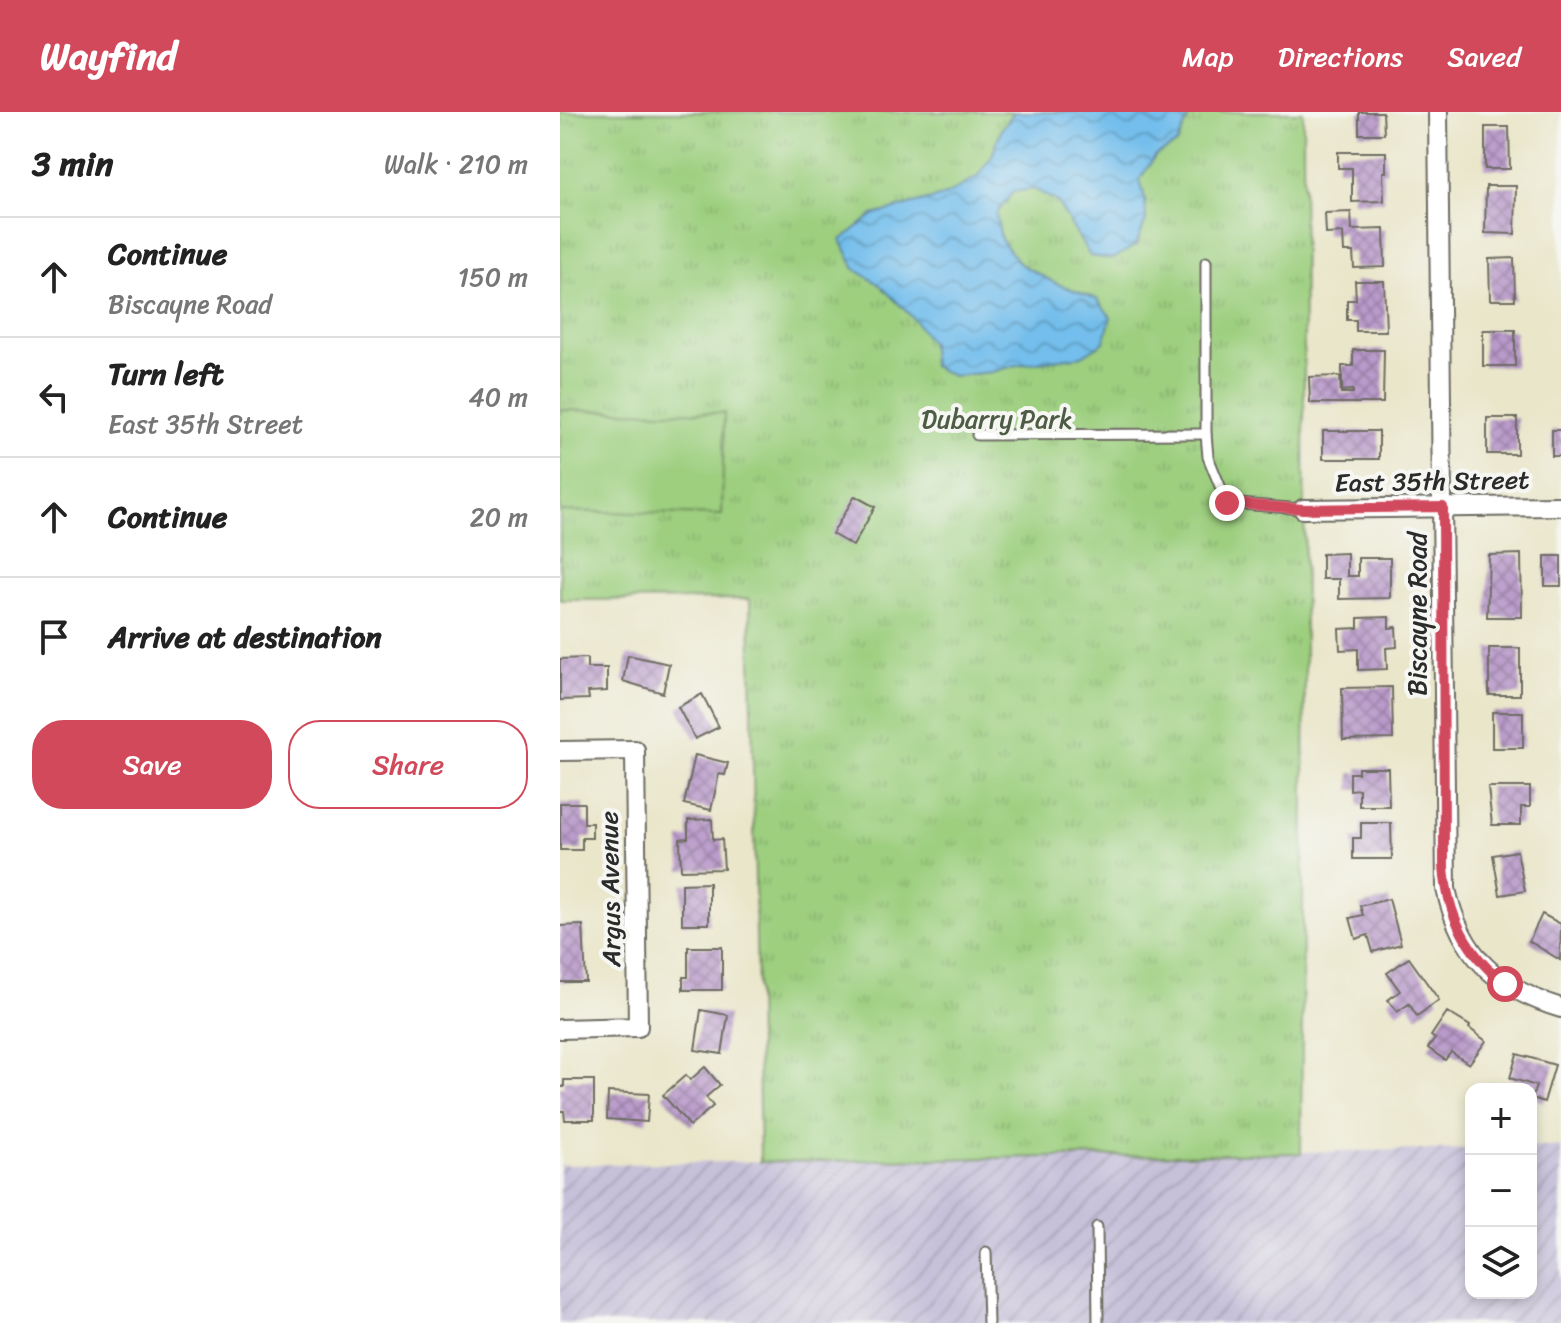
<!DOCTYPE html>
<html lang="en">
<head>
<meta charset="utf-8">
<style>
	body { margin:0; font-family:Sriracha,sans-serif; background:#f6f6f6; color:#222 }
	.controls { position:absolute; right:24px; bottom:24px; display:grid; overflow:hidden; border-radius:16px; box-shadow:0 4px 12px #0003 }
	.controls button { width:72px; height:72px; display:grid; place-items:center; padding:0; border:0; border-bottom:2px solid #e0e0e0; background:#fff; color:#222; font:40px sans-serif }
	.stop { position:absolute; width:24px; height:24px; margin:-18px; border:6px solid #d1495b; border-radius:50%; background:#fff }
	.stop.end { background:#d1495b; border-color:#fff; box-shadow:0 2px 8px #0008 }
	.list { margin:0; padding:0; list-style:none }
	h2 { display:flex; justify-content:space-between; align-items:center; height:104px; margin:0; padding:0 32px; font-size:34px }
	h2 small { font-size:26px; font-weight:400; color:#767676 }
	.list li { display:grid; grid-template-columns:52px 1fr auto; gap:24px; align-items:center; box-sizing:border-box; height:120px; padding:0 32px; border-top:2px solid #e0e0e0 }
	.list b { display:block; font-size:30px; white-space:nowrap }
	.list p { margin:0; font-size:26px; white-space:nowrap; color:#767676 }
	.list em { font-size:26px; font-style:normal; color:#767676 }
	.actions { display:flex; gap:16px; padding:24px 32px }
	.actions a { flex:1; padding:18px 0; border:2px solid #d1495b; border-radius:32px; text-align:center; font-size:28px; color:#d1495b }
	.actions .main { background:#d1495b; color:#fff }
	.icon { flex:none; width:44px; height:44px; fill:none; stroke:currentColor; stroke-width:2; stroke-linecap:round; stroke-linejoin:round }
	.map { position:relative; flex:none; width:1001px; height:1211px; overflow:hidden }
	header { display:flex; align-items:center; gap:48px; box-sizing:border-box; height:112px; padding:0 40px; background:#d1495b; color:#fff }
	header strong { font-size:38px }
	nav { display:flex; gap:44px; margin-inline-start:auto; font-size:28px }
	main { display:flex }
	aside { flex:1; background:#fff }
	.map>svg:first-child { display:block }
	.industrial { fill:url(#industrial-furrows) }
	.grass { fill:url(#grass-tufts); stroke:#647d55; stroke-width:2 }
	.garden { fill:#9dcf7f; stroke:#647d55; stroke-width:2 }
	.water { fill:url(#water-waves); stroke:#4f748c; stroke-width:2 }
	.building { fill:url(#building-cross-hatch) }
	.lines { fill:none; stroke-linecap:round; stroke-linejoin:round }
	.service-casing { stroke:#6e6c63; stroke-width:13 }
	.minor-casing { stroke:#6e6c63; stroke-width:22 }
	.service { stroke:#fff; stroke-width:9 }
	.minor { stroke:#fff; stroke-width:18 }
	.route { stroke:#d1495b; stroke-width:10 }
	.labels { text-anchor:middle; stroke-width:8; stroke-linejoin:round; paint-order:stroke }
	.park-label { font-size:26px; fill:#4d5c44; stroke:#f6f6f2 }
	.street-label { font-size:26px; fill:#2b2b2b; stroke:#f6f6f2 }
</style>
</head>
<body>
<header>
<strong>Wayfind</strong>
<nav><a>Map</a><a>Directions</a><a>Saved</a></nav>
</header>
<main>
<aside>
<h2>3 min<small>Walk · 210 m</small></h2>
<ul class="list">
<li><svg class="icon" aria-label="ahead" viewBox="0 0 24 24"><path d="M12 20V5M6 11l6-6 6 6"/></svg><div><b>Continue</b><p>Biscayne Road</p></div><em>150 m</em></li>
<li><svg class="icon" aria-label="left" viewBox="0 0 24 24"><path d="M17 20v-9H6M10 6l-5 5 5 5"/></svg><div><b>Turn left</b><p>East 35th Street</p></div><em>40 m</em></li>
<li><svg class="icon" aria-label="ahead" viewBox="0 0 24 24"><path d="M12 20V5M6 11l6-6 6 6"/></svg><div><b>Continue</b></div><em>20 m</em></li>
<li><svg class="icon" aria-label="arrive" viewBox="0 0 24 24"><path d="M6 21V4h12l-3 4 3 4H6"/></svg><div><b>Arrive at destination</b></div></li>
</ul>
<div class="actions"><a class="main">Save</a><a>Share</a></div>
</aside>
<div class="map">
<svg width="1001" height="1211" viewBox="0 0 1001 1211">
	<defs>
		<pattern id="industrial-furrows" width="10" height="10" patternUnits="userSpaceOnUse" patternTransform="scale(2)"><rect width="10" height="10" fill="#c6c0d9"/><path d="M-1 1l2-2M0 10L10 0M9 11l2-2" fill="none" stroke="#aaa5ba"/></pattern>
		<pattern id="grass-tufts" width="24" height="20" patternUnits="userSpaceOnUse" patternTransform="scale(2)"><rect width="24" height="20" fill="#9dcf7f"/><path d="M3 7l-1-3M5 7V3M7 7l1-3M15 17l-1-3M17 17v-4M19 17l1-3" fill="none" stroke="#87b26e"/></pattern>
		<pattern id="water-waves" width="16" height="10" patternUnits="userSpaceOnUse" patternTransform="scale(2)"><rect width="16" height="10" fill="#73beec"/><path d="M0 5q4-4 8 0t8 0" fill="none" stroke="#5f9bbf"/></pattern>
		<pattern id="building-cross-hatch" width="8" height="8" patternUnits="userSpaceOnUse" patternTransform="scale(2)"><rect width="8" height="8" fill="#b99aca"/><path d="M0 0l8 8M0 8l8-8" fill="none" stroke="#977ea4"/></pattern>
	</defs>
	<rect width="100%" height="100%" fill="#f6f6f2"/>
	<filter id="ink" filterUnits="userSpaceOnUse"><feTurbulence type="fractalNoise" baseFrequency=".0125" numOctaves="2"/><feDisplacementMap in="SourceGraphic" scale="16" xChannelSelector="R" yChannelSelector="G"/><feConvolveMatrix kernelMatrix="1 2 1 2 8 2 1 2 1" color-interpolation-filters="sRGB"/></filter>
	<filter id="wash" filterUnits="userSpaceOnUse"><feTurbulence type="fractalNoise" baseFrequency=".006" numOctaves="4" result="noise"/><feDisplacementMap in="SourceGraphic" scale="32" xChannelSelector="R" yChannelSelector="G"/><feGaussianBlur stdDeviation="1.8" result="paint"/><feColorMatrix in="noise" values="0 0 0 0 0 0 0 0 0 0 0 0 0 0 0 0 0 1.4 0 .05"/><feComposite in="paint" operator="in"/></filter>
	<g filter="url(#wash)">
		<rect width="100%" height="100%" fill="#eae6ca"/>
		<polygon class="industrial" points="971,1035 1001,1035 1001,1211 0,1211 0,1053 911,1037 911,1181 971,1181"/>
		<polygon class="grass" points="0,0 743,0 745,552 741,1041 200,1050 190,487 0,488"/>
		<polygon class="garden" points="0,298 164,301 162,403 0,399"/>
		<polygon class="water" points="454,0 631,0 617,32 596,43 580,67 585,87 586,108 576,133 553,147 530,144 497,90 474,77 453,80 436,102 441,127 460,152 495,171 537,187 551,205 544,230 522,244 457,253 432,260 393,264 372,254 371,232 352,205 321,174 295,157 281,128 313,103 386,83 417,65 432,44 441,18"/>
		<g id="blocks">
			<g class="building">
				<polygon points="799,0 823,0 824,22 799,22"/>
				<polygon points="925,15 949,15 950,57 925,57"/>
				<polygon points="778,40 826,40 826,60 823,60 824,89 792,90 792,56 778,56"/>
				<polygon points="926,74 956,74 955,122 925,121"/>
				<polygon points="791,100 792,118 824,117 825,155 794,156 793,140 784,140 783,121 766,122 765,101"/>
				<polygon points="954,146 955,188 930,188 929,147"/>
				<polygon points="795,169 824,169 826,219 796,219 796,208 787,208 787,188 796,188"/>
				<rect x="923" y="218" width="32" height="36"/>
				<polygon points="793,238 824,238 823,291 750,291 749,265 780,264 781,281 793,281 793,278 782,279 782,254 793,254"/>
				<rect x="927" y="306" width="30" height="36"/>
				<rect x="992" y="318" width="9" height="26"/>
				<rect x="763" y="319" width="56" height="28"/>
				<polygon points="295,384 315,395 293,434 272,422"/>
				<polygon points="787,441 787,464 798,464 798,446 830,446 830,486 779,487 779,467 762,467 762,442"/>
				<polygon points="961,442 962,505 927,505 929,443"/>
				<rect x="985" y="444" width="16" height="30"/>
				<polygon points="829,505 829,516 836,515 837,535 826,536 827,557 798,558 798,537 780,538 779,517 798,516 798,506"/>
				<rect x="929" y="536" width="31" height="47"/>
				<polygon points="68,543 109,552 103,581 63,569"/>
				<polygon points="27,546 27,556 47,556 47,579 28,580 29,587 0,588 0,547"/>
				<polygon points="832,575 833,627 783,628 782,576"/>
				<polygon points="142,582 159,615 135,627 118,595"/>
				<rect x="932" y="600" width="31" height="36"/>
				<polygon points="135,643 168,651 165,663 159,662 151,698 124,692"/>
				<polygon points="798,656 828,656 829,694 799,694 799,677 790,678 790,661 798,661"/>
				<polygon points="928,675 970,675 970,695 961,695 961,713 932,713"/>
				<polygon points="0,691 24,691 24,711 32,711 32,726 22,726 22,738 0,738"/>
				<polygon points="152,707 153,728 162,727 164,757 121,758 120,727 128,726 128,708"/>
				<polygon points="801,711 831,711 832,747 793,747 793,726 801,726"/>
				<polygon points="957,739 965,779 940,783 933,743"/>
				<polygon points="149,771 149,812 122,812 122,772"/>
				<polygon points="829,787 841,832 813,840 808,823 796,827 790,806 803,803 800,794"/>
				<polygon points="982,802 1001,812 1000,848 969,829"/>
				<polygon points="23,813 26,870 0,870 0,814"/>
				<polygon points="128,835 162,835 162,878 123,878 123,865 128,865"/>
				<polygon points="849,846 879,888 857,904 849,892 837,900 828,888 840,879 827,861"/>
				<polygon points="141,898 168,903 162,942 135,938"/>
				<polygon points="887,900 910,914 909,916 926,929 909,952 891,940 885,948 868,936 875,927 871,924"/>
				<polygon points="957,942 995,953 984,990 972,986 976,974 950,966"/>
				<polygon points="145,955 160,973 146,985 153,994 130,1014 103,983 126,963 130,968"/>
				<polygon points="4,968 34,968 34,1008 5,1008 4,999 0,999 0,975 4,975"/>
				<polygon points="48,980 89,982 87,1010 47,1007"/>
			</g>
		</g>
	</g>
	<g filter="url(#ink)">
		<use href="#blocks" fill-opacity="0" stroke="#6e6c63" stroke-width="2"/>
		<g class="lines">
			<defs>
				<g id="service">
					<polyline points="646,150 646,322 648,345 667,391 743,397"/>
					<polyline points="417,323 646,322"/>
					<polyline points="537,1115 538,1211"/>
					<polyline points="426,1140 428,1211"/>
				</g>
				<g id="minor">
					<path d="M878,0L886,777C901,845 937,876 1001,896"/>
					<polyline points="743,397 1001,394"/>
					<polyline points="0,639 75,638 78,915 0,917"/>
				</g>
			</defs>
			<use href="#service" class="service-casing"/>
			<use href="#minor" class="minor-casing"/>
			<use href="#service" class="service"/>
			<use href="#minor" class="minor"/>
		</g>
	</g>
	<g class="lines" filter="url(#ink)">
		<path class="route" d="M667,391L743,397L883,395L884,754C887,802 907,842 945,872"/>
	</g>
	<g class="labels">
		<g class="park-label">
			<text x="437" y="316">Dubarry Park</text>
		</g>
		<g class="street-label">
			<text transform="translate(872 369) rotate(-1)" y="9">East 35th Street</text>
			<text transform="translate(857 502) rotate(-90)" y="9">Biscayne Road</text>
			<text transform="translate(50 777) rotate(-91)" y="9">Argus Avenue</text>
		</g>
	</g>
</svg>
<div class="controls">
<button>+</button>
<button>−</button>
<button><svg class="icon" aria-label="layers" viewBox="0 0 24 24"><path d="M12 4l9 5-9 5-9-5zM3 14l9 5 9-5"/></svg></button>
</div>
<div class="stop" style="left:945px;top:872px"></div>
<div class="stop end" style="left:667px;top:391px"></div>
</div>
</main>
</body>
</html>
